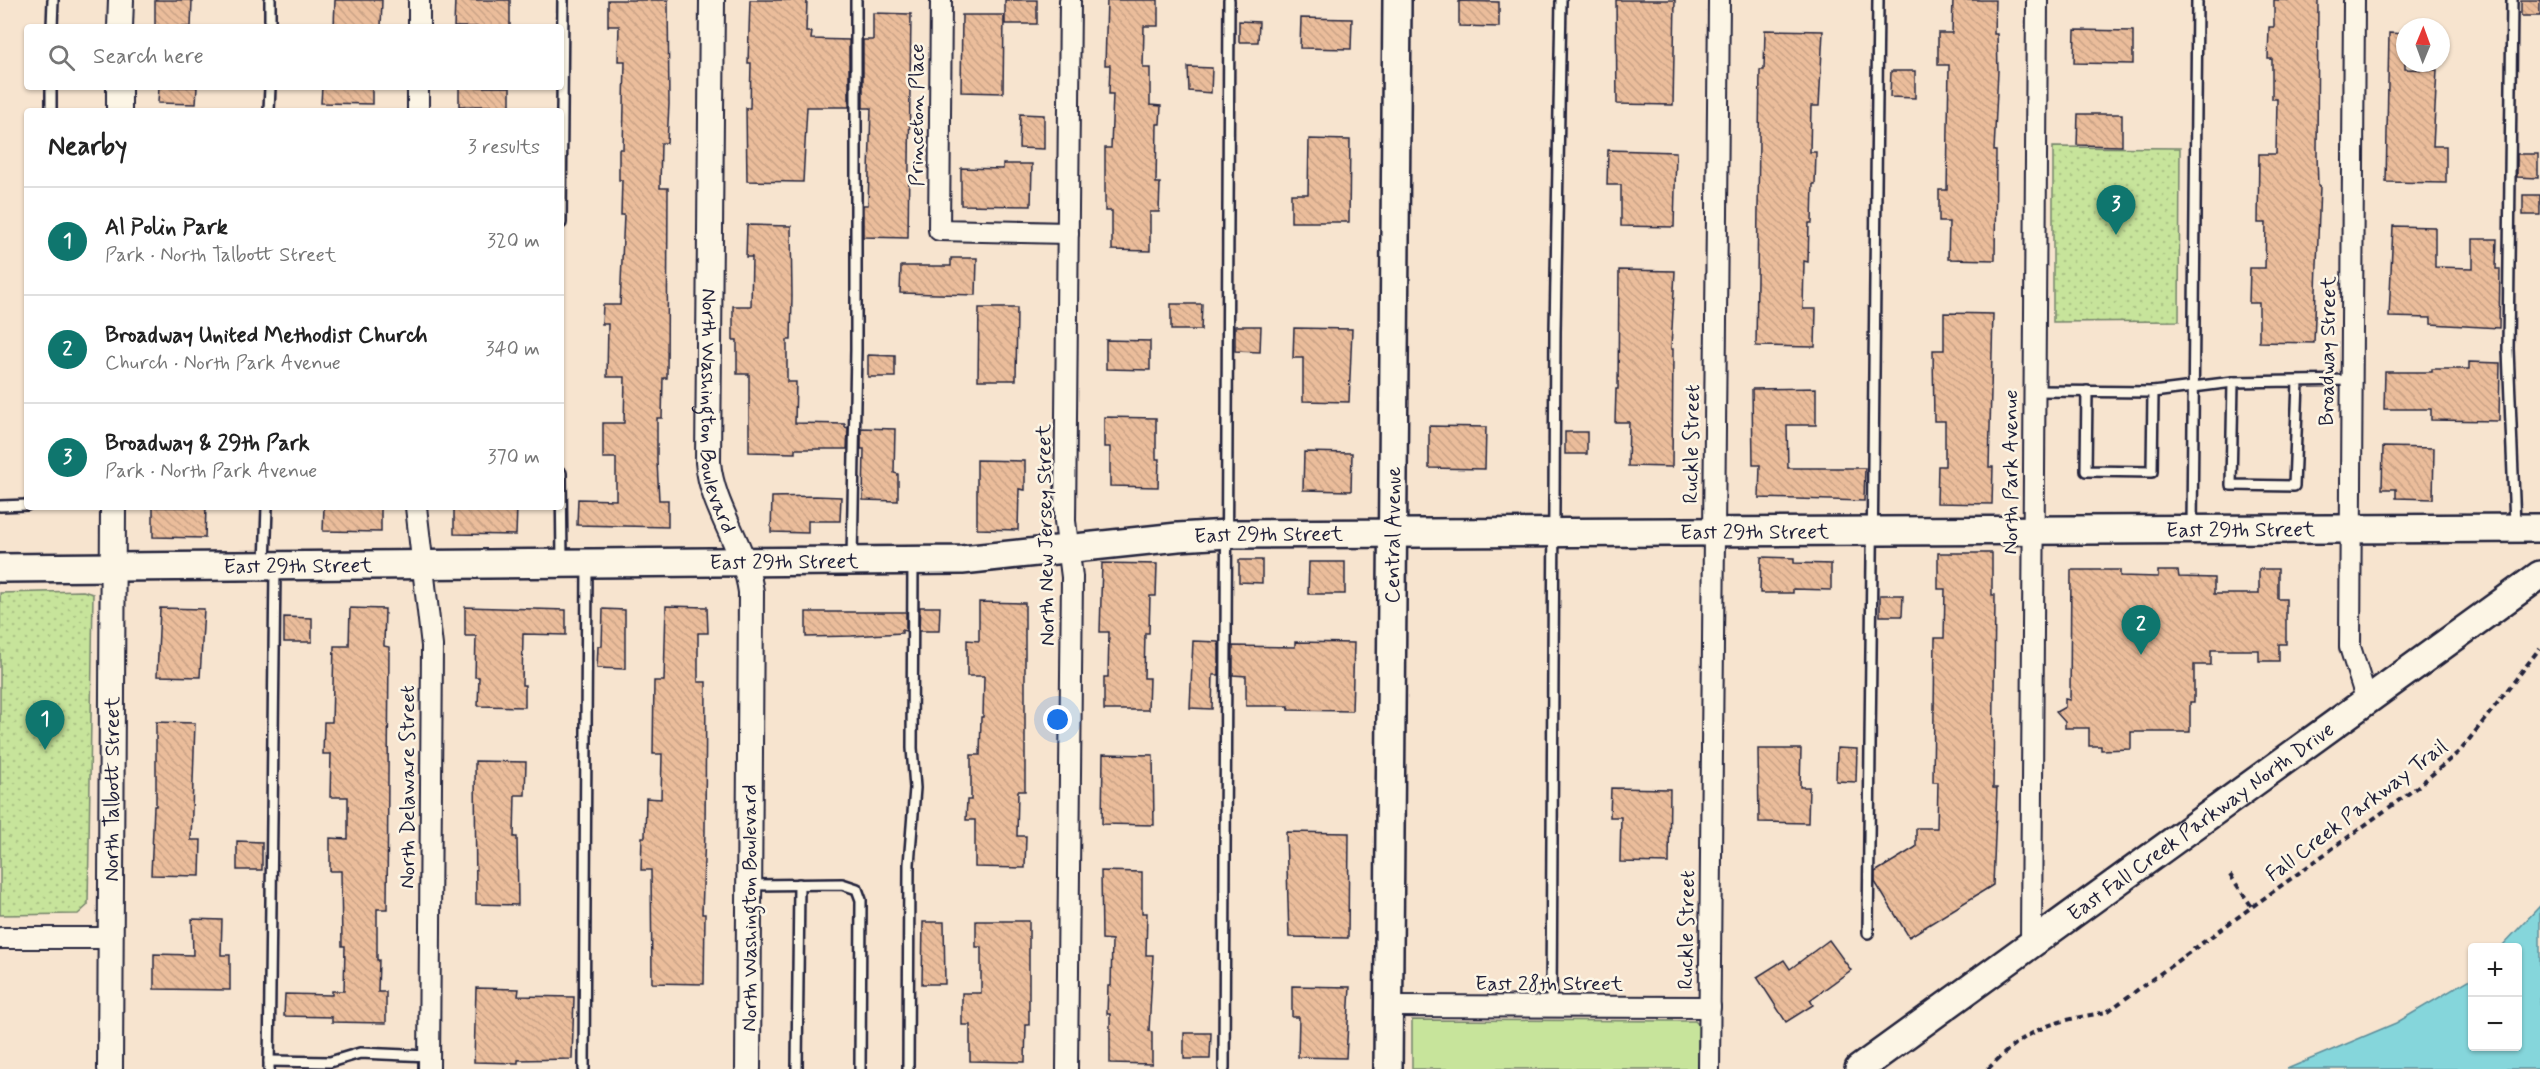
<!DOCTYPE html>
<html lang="en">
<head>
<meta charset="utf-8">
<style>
	body { margin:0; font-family:Mynerve,sans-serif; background:#f6f6f6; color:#222 }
	.controls { position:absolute; right:18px; bottom:18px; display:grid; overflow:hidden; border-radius:6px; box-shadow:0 2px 4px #0004 }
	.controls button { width:54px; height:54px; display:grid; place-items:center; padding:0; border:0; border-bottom:2px solid #e0e0e0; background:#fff; color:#222; font:30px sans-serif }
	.compass { position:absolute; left:2396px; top:18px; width:54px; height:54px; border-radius:50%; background:#fff; box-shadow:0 2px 4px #0004; rotate:1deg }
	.you { position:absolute; left:1058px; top:720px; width:21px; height:21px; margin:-15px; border:4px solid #fff; border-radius:50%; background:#1a73e8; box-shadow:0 0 0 9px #1a73e833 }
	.badge { display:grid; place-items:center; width:39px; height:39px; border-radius:50%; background:#0f766e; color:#fff; font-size:20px; font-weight:700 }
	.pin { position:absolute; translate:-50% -50px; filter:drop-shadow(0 2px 3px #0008) }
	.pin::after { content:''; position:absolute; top:32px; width:21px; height:18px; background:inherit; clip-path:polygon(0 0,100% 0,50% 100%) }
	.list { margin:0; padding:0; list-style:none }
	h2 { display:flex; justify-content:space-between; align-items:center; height:78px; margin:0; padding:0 24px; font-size:26px }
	h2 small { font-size:20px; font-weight:400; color:#767676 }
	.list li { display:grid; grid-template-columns:39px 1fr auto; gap:18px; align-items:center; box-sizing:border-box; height:108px; padding:0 24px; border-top:2px solid #e0e0e0 }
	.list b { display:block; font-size:22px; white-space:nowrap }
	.list p { margin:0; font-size:20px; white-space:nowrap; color:#767676 }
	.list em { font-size:20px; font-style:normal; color:#767676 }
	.icon { flex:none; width:33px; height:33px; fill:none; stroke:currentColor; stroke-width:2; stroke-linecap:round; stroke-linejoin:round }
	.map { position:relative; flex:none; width:2540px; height:1069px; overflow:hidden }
	.search { position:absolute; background:#fff; box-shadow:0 2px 4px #0004; left:24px; top:24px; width:540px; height:66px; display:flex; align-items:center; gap:15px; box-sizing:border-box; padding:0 21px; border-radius:6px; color:#767676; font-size:22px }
	.panel { position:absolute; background:#fff; box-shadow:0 2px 4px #0004; left:24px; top:108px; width:540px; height:402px; border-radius:6px }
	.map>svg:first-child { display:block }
	.green { fill:#c7e49b; stroke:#74836b; stroke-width:1.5 }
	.park { fill:url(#park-dots); stroke:#74836b; stroke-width:1.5 }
	.water { fill:#85d6db; stroke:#5d8e9b; stroke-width:1.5 }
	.building { fill:url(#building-back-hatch); stroke:#22223b; stroke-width:1.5 }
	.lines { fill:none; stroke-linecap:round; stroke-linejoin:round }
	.service-casing { stroke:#22223b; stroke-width:14 }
	.minor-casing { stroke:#22223b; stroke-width:24 }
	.tertiary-casing { stroke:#22223b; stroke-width:28 }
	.secondary-casing { stroke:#22223b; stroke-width:32 }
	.path { stroke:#22223b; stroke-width:4; stroke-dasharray:6 4.5; stroke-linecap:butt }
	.service { stroke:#fcf5e5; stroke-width:9 }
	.minor { stroke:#fcf5e5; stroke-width:20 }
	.tertiary { stroke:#fcf5e5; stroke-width:24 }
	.secondary { stroke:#fcf5e5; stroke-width:27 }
	.labels { text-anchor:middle; stroke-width:5; stroke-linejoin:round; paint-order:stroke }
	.street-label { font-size:21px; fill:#22223b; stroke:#fcf5e5 }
</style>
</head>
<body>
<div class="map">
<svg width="2540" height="1069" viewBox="0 0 2540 1069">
	<defs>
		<pattern id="park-dots" width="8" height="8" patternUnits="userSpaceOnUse" patternTransform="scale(1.5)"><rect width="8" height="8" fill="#c7e49b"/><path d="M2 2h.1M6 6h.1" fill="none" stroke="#abc386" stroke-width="1.8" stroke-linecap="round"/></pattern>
		<pattern id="building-back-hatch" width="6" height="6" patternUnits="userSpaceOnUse" patternTransform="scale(1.5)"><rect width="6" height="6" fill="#ebbd9b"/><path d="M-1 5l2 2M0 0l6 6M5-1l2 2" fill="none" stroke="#c9a286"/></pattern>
	</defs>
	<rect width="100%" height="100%" fill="#f7e4cf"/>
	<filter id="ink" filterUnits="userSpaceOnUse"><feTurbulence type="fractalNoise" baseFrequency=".0167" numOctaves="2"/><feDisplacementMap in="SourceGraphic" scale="12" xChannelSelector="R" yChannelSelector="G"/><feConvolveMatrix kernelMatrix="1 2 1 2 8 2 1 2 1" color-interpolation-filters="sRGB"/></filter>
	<g filter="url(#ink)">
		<polygon class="green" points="1412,1020 1695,1021 1699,1025 1699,1069 1412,1069"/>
		<g class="park">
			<polygon points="2053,147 2180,148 2179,321 2053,322"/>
			<polygon points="83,591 93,594 88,905 78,914 0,915 0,593"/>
		</g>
		<polygon class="water" points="2540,906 2540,1069 2287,1069 2396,1023 2472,978 2472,1046 2518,1046 2518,948 2501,947"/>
		<g class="building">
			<polygon points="155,0 192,0 191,27 155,27"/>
			<polygon points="335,0 382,0 381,27 334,27"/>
			<polygon points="455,0 510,0 510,27 454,27"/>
			<polygon points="608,0 668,0 669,104 667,143 661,143 660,188 668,188 667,378 663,378 662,418 657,418 657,461 659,500 668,500 668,527 577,525 578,499 616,500 616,458 603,458 603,423 624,423 625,377 607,377 608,324 602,324 603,305 620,305 624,215 621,215 622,180 619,180 619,149 623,149 625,61 618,61 619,26 608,26"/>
			<polygon points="750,0 807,0 806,32 812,32 811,39 849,40 849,107 807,107 803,182 747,181 746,108 750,108 751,63 748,63"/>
			<rect x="1005" y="0" width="32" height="24"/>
			<polygon points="1107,0 1158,0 1158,26 1144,26 1143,68 1150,68 1150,105 1161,106 1160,124 1157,124 1156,183 1160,183 1159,212 1150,212 1150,251 1112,250 1112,211 1105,211 1105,148 1111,148 1113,94 1109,94 1110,65 1105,65"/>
			<polygon points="1616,0 1675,0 1673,105 1617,104"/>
			<polygon points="1953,0 1995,0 1994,34 1997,34 1998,71 1994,151 1996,151 1995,260 1948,259 1949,222 1939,222 1939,190 1947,190 1949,65 1938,65 1938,33 1952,33"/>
			<polygon points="2274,0 2318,0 2317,155 2318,186 2320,186 2314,343 2259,342 2259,303 2249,303 2250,268 2265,268 2266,223 2258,223 2259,154 2276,154 2277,99 2272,99 2272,59 2268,59 2269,27 2274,27"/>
			<rect x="2521" y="0" width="19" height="16"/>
			<polygon points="1459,1 1499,2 1499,27 1459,26"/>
			<polygon points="873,13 911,14 908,238 863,237 863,205 868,205 871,108 863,108 863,40 873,40"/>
			<polygon points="962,15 1004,15 1003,93 961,92"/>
			<polygon points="1301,18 1352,19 1351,49 1300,48"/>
			<polygon points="1239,21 1259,22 1258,42 1239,42"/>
			<polygon points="1765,30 1823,31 1819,106 1811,106 1810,152 1816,152 1815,184 1813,184 1812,223 1809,223 1808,262 1804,261 1803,309 1816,309 1815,347 1756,346 1760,70 1764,70"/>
			<polygon points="2075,30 2133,31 2133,64 2074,63"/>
			<polygon points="2389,33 2405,34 2405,69 2437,70 2433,146 2446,146 2446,183 2386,182"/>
			<polygon points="1188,67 1212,68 1211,93 1189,91"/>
			<polygon points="1891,71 1915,71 1915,98 1890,97"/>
			<polygon points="159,87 197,87 196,104 158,103"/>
			<polygon points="322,87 372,87 372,104 321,103"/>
			<rect x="459" y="87" width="51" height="19"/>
			<polygon points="1020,114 1044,115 1044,149 1019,148"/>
			<polygon points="2078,114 2122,114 2122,146 2077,145"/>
			<polygon points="1309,139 1350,140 1349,222 1291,222 1291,194 1308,194"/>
			<polygon points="1608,150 1676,152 1674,227 1621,226 1621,185 1607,185"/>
			<polygon points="2517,154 2538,154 2538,178 2517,177"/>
			<polygon points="1003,164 1032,164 1031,206 961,205 961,168 1003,169"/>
			<rect x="2523" y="195" width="17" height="20"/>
			<polygon points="747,225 791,226 792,296 791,340 787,340 787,382 796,382 795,423 845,424 845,427 848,428 847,449 795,449 795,453 749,452 749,374 737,374 737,340 733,340 733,306 751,306 752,257 746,257"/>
			<polygon points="2393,226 2435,227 2435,267 2473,268 2473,239 2497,239 2496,269 2500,269 2499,328 2431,324 2431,318 2389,317"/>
			<polygon points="951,258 977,258 976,295 900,293 901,266 951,266"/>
			<polygon points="1619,270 1675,271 1671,349 1673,349 1672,467 1628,466 1629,422 1615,422 1616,389 1618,389"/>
			<polygon points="1171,304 1202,304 1201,330 1171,330"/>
			<polygon points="979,308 1017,308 1016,380 978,380"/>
			<polygon points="1944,313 1993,314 1989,467 1993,467 1992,504 1937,503 1938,466 1945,466 1945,421 1934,421 1933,350 1944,350"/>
			<polygon points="1235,326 1261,326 1260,352 1235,351"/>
			<polygon points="1294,328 1352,329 1349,402 1303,401 1303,358 1293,358"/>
			<polygon points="1106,340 1150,341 1150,370 1106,369"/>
			<polygon points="868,355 895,356 895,377 868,377"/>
			<polygon points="2469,362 2500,363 2499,421 2431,420 2431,409 2384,409 2385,372 2432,372 2432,369 2469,369"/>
			<polygon points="1816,388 1816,425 1787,425 1788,468 1865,468 1864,501 1759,498 1760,465 1753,465 1752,389"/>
			<polygon points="1104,417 1156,418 1156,459 1159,459 1158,487 1110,486 1110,447 1104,447"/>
			<polygon points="1429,426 1486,427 1485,469 1429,468"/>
			<polygon points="861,428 895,429 894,473 898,474 898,501 863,500 864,449 861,449"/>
			<rect x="1565" y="432" width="22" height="22"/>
			<polygon points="2383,447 2434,448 2433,499 2396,498 2396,489 2382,489"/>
			<polygon points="1304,452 1352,453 1351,491 1303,490"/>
			<polygon points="977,460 1025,461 1025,490 1019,489 1018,530 977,529"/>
			<polygon points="816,496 841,497 840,521 808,521 808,533 771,532 772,497"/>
			<polygon points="153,507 206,507 205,538 153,537"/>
			<polygon points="324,507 381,507 381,532 323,531"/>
			<polygon points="454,507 517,507 516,535 454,534"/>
			<polygon points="1938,553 1992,553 1992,595 1995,595 1993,788 1997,788 1993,885 1909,937 1875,882 1875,872 1916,847 1916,828 1937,828 1938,782 1933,782 1935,638 1944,638 1945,589 1938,589"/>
			<polygon points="1761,557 1794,558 1794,563 1831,564 1831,590 1793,589 1793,593 1760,593"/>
			<polygon points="1239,560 1262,560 1262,583 1239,582"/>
			<polygon points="1309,562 1345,562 1345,594 1308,594"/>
			<polygon points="1102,563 1157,564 1156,596 1150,596 1149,633 1145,633 1144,678 1149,678 1148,710 1104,710 1104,677 1108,677 1109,632 1100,632"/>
			<polygon points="2259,569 2278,569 2278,599 2286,599 2286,644 2279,644 2279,661 2259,661 2259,650 2211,650 2211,665 2194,665 2194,702 2190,702 2190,732 2131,732 2131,749 2101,750 2101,746 2089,746 2089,728 2065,728 2065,722 2056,712 2065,707 2065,699 2070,700 2071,570 2120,570 2120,576 2158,577 2158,571 2178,571 2179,577 2214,578 2214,594 2259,594"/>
			<polygon points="1880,595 1903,595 1902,616 1880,616"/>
			<polygon points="979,602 1025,603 1025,791 1018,791 1017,836 1026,836 1025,868 975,867 975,820 966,820 967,800 971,800 971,755 980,755 981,717 983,717 984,676 967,676 967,640 979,641"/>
			<polygon points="666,606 707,607 708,633 698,633 698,682 706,682 705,832 702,914 705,914 704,984 652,983 651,870 641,870 642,837 645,837 646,798 661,799 662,754 653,754 654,681 664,681"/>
			<polygon points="465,607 566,610 566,635 523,634 522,685 525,685 525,707 478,706 479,677 475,677 476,636 465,636"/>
			<polygon points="920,607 940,607 939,631 919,631"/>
			<polygon points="160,608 204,609 200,677 157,676"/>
			<polygon points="350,608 385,609 384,646 389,647 387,909 377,909 377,960 379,960 378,992 386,992 386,1023 332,1022 332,1017 284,1016 285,994 332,995 332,991 344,991 345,946 342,946 341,871 330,871 330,838 348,839 348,797 330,797 331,754 323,754 324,722 332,722 334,646 349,646"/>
			<polygon points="603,609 625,610 625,669 597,668 598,646 602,646"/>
			<polygon points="806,612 906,612 906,631 902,630 902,633 852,636 806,637"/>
			<polygon points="284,617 312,618 312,642 284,642"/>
			<polygon points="1193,641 1218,642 1219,646 1219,675 1213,675 1212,709 1190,708"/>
			<polygon points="1295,642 1354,643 1352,711 1288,710 1289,706 1246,706 1246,676 1233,675 1233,646 1295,647"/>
			<polygon points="156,722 195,723 191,840 201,840 200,876 151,875 154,806 156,806"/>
			<polygon points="1837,748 1857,749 1856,782 1836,781"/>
			<polygon points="1758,749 1801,749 1800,787 1809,787 1808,823 1759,822"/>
			<polygon points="1103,754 1153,755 1154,825 1102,824"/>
			<polygon points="475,761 526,762 525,795 515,795 514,837 517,837 518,905 476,904"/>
			<polygon points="1611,788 1670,789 1669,863 1620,862 1621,817 1610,817"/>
			<polygon points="1286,832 1349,833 1348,938 1289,937"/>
			<polygon points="237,841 262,842 262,870 237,870"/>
			<polygon points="1101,871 1142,872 1142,913 1147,913 1146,955 1153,955 1149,1031 1152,1032 1152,1064 1110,1063 1110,1014 1107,1014 1108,986 1111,986 1112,940 1102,939"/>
			<polygon points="192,919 222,920 221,955 230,955 230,990 154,989 154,954 193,955"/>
			<polygon points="976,921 1029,921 1029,1025 1026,1025 1025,1062 970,1061 970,1025 962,1025 962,993 981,993 981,947 976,947"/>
			<polygon points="923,922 944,922 945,984 922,984"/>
			<polygon points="1829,940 1851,970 1810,1000 1813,1005 1786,1022 1757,977 1784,960 1790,969"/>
			<polygon points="1292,986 1350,987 1346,1058 1298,1057 1299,1017 1292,1017"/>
			<polygon points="476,988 519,989 518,996 574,997 572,1059 518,1060 518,1063 474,1062"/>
			<polygon points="1184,1033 1211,1033 1210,1059 1184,1059"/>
		</g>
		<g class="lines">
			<defs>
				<g id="service">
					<polyline points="2512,0 2508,349 2515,525"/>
					<polyline points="52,27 53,0"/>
					<polyline points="270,27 270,0"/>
					<polyline points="51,87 51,111"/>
					<polyline points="269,111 270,87"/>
					<polyline points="561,223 563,0"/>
					<polyline points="2298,382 2294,486 2231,485 2233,382 2351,380"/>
					<polyline points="2035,391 2153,392 2233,382"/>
					<polyline points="2087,391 2086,471 2152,472 2153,392"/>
					<polyline points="561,473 562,561"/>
					<polyline points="0,506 27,505"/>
					<polyline points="2192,529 2197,0"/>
					<polyline points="852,559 856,350 856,0"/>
					<polyline points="265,564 267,507"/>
					<polyline points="749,885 842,884 857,889 861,900 860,1069"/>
					<polyline points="1868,933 1878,0"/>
					<polyline points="1551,1007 1555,332 1561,0"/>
					<polyline points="269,1061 330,1062 360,1053 429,1056"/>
					<polyline points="269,1069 275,569"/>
					<polyline points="584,1069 587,564"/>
					<polyline points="797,1069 799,884"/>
					<polyline points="908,1069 909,864 915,788 912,748 913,563"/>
					<polyline points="1224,1069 1229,0"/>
				</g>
				<g id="minor">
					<polyline points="941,0 939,230 1068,233"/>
					<polyline points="2354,0 2350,647 2367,701"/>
					<polyline points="419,27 419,0"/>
					<polyline points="418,111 418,87"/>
					<polyline points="416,507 432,646 429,1069"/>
					<polyline points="0,938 110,938"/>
					<polyline points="2031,943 2037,0"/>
					<polyline points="1388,1006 1710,1007"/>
					<polyline points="1067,1069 1072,577 1065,521 1070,0"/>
					<polyline points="1709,1069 1719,0"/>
				</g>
				<g id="tertiary">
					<path id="s1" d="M712,0L708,462C712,509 745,546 751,592L748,1069"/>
					<polyline points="120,27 121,0"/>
					<polyline points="119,111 119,87"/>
					<path id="s2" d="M110,1069L113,507"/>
				</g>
				<g id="secondary">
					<path id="s3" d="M0,568L962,560L1178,537L1228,534L2540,528"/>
					<path id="s4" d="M1388,1069L1397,0"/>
					<path id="s5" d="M1859,1069L2540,575"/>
				</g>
			</defs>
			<use href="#service" class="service-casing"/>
			<use href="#minor" class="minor-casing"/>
			<use href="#tertiary" class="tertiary-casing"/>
			<use href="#secondary" class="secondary-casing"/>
			<g class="path">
				<polyline points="2230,875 2252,907"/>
				<path d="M1988,1069C2029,1027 2050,1022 2107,1012L2416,788L2461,750L2540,648"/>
			</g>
			<use href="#service" class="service"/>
			<use href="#minor" class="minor"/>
			<use href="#tertiary" class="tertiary"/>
			<use href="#secondary" class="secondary"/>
		</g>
	</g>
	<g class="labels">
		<g class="street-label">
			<text transform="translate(916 115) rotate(-90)" y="7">Princeton Place</text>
			<text transform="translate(2327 351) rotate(-89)" y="7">Broadway Street</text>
			<text dy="7" stroke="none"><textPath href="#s1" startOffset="412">North Washington Boulevard</textPath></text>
			<text transform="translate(1691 444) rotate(-89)" y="7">Ruckle Street</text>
			<text transform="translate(2010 472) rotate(-90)" y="7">North Park Avenue</text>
			<text dy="7" stroke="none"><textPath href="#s3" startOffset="2242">East 29th Street</textPath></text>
			<text dy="7" stroke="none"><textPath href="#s3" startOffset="1756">East 29th Street</textPath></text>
			<text dy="7" stroke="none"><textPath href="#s4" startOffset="534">Central Avenue</textPath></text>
			<text transform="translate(1045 535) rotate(-91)" y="7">North New Jersey Street</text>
			<text dy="7" stroke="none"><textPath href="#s3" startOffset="1270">East 29th Street</textPath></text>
			<text dy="7" stroke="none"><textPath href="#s3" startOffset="784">East 29th Street</textPath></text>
			<text dy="7" stroke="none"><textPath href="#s3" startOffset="298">East 29th Street</textPath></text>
			<text transform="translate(407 787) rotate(-90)" y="7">North Delaware Street</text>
			<text dy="7" stroke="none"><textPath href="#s2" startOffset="280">North Talbott Street</textPath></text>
			<text transform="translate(2356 810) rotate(-37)" y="7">Fall Creek Parkway Trail</text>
			<text dy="7" stroke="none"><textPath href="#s5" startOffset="422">East Fall Creek Parkway North Drive</textPath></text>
			<text transform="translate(749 908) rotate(-90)" y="7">North Washington Boulevard</text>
			<text transform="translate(1686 930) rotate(-89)" y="7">Ruckle Street</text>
			<text x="1549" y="990">East 28th Street</text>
		</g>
	</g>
</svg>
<div class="controls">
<button>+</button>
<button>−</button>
</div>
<svg class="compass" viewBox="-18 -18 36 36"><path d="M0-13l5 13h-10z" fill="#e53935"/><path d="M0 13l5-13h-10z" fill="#767676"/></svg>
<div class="you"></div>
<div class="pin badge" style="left:45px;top:750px">1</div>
<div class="pin badge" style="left:2141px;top:655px">2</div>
<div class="pin badge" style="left:2116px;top:235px">3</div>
<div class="search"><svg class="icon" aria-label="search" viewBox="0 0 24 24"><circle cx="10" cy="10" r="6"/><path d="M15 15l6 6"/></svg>Search here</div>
<section class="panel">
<h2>Nearby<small>3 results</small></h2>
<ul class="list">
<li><span class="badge">1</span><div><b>Al Polin Park</b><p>Park · North Talbott Street</p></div><em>320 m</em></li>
<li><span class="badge">2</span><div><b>Broadway United Methodist Church</b><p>Church · North Park Avenue</p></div><em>340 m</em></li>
<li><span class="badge">3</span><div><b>Broadway &amp; 29th Park</b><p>Park · North Park Avenue</p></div><em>370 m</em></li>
</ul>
</section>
</div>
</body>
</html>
